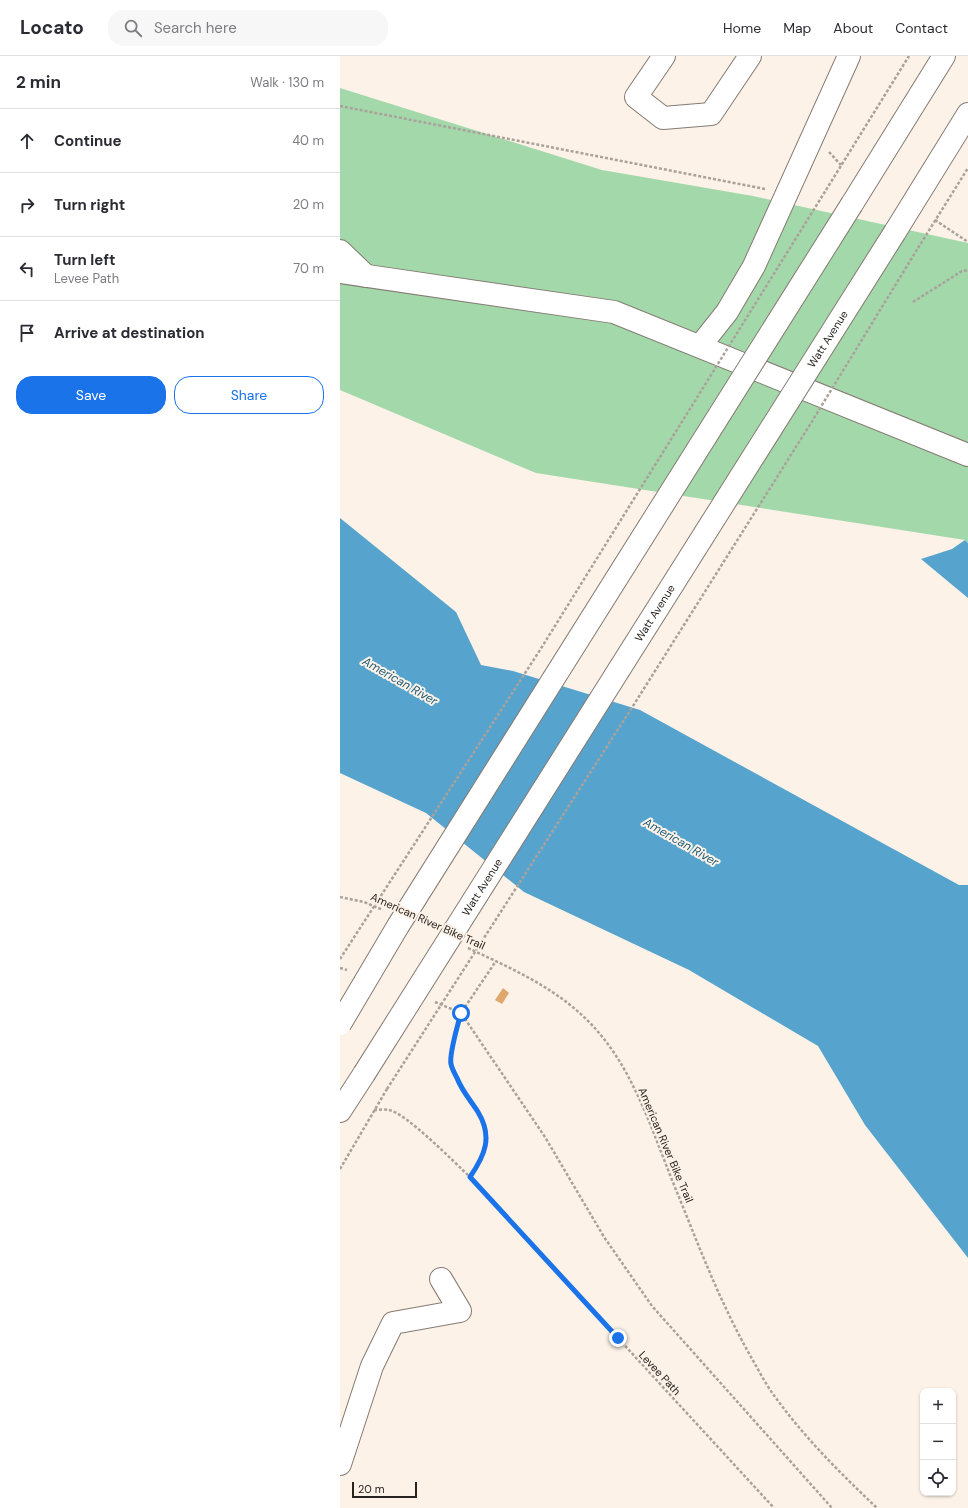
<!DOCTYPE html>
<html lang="en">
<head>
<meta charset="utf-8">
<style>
	body { margin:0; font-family:"DM Sans",sans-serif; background:#f7f7f7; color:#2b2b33 }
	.controls { position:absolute; right:12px; bottom:12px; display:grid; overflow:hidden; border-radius:8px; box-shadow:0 1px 3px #0004 }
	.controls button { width:36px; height:36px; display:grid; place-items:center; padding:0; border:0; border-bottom:1px solid #e1e1e2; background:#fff; color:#2b2b33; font:20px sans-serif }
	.scale { position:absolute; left:12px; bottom:10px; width:65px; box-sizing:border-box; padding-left:4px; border:2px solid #272320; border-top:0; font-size:11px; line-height:14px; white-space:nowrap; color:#272320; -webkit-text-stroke:3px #fcf2e7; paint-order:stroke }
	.stop { position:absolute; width:12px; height:12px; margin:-9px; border:3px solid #1a73e8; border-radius:50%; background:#fff }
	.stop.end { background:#1a73e8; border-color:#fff; box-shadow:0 1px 4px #0008 }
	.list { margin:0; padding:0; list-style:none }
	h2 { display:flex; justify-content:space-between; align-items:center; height:52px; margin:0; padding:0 16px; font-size:17px }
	h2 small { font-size:13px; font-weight:400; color:#7c7c81 }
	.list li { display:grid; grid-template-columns:26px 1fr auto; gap:12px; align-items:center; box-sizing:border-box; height:64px; padding:0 16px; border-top:1px solid #e1e1e2 }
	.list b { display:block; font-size:15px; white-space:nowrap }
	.list p { margin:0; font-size:13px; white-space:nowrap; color:#7c7c81 }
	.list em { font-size:13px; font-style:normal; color:#7c7c81 }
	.actions { display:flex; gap:8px; padding:12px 16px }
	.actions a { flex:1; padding:9px 0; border:1px solid #1a73e8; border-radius:16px; text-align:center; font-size:14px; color:#1a73e8 }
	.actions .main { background:#1a73e8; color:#fff }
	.icon { flex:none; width:22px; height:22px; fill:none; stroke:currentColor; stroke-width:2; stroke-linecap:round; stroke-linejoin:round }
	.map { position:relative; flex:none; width:628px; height:1452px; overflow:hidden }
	header { display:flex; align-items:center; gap:24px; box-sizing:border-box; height:56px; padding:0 20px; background:#fff; border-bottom:1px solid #e1e1e2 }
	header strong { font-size:19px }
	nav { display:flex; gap:22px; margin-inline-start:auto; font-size:14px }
	.search { width:280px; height:36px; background:#f7f7f7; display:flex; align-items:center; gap:10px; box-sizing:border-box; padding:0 14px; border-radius:16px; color:#7c7c81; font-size:15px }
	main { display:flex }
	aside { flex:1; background:#fff }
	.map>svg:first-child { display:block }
	.green { fill:#a3d8ab }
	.water { fill:#56a4ce }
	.building { fill:#dea86d }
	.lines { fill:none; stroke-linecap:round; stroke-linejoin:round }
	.minor-casing { stroke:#857b72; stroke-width:24 }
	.major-casing { stroke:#857b72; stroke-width:24 }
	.path { stroke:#aaa29a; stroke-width:2.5; stroke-dasharray:3 2; stroke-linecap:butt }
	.minor { stroke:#fff; stroke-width:22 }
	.major { stroke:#fff; stroke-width:22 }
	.major-bridge-casing { stroke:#857b72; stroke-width:24; stroke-linecap:butt }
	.path-bridge { stroke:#aaa29a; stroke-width:2.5; stroke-dasharray:3 2; stroke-linecap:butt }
	.major-bridge { stroke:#fff; stroke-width:22 }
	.route { stroke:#1a73e8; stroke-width:5 }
	.labels { text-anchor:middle; stroke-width:4; stroke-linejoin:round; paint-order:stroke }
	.street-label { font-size:11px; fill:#272320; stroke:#fcf2e7 }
	.water-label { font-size:12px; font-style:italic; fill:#205c79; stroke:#fcf2e7 }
</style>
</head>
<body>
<header>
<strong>Locato</strong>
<div class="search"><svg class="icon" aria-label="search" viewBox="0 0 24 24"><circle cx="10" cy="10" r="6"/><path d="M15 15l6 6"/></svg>Search here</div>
<nav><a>Home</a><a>Map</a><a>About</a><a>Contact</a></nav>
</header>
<main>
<aside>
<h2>2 min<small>Walk · 130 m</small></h2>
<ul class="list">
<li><svg class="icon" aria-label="ahead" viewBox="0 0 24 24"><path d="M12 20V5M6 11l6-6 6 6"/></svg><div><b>Continue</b></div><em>40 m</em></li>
<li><svg class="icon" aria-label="right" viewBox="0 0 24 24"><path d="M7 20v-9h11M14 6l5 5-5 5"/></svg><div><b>Turn right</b></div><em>20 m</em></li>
<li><svg class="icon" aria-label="left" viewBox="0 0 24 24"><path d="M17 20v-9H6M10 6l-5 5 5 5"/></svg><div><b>Turn left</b><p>Levee Path</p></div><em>70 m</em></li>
<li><svg class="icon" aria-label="arrive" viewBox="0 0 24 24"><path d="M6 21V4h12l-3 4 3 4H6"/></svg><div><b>Arrive at destination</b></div></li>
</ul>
<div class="actions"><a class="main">Save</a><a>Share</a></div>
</aside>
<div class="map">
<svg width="628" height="1452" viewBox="0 0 628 1452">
	<rect width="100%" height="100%" fill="#fcf2e7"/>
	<polygon class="green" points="0,32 262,114 413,140 628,187 628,487 625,484 196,417 0,334"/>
	<g class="water">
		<polygon points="0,462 116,556 141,609 173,615 300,654 619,829 628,829 628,1202 525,1069 478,990 349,914 184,836 86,757 0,717"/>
		<polygon points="625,484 628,487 628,542 581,503 612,493"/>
	</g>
	<polygon class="building" points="163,932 169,937 162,948 155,944"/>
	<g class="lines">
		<defs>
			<g id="minor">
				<polyline points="324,0 296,41 323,62 371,58 410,0"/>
				<polyline points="0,195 26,220"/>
				<polyline points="0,216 274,256 628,399"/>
				<polyline points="360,290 387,256 414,210 509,0"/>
				<polyline points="0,1408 32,1310 53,1267 120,1255 101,1223"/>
			</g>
			<g id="major">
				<polyline points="512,148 604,0"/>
				<polyline points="555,176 628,58"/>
				<polyline points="0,1055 24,1018"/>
			</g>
		</defs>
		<use href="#minor" class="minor-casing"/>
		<use href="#major" class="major-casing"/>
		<g class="path">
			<polyline points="0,50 425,133"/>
			<polyline points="489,96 501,109"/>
			<polyline points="486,134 569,0"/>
			<polyline points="595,164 628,186"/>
			<polyline points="578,192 628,112"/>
			<polyline points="573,246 622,215 628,214"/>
			<polyline points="0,841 24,846 43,854"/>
			<path d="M128,892C179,916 228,937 264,983C299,1027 317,1089 339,1141C361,1196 382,1250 411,1301C418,1313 425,1327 433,1338C463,1380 500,1417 537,1452"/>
			<polyline points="0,912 7,914"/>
			<polyline points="95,946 121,957 205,1081 264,1181 312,1250 492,1452"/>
			<path d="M34,1054C39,1054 45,1053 49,1054C66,1057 115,1107 130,1121L434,1452"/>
			<polyline points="0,1113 47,1033"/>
			<polyline points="130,1121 138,1108 145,1093 146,1073 138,1057 120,1030 111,1007 114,985 121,957 156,905"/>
		</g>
		<use href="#minor" class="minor"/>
		<use href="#major" class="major"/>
		<defs>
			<g id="major-bridge">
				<polyline points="0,968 58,870 512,148"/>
				<path id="s1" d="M24,1018L555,176"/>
			</g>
		</defs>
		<use href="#major-bridge" class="major-bridge-casing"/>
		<g class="path-bridge">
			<polyline points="0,903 200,594 486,134"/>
			<polyline points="47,1033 293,650 471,367 578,192"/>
		</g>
		<use href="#major-bridge" class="major-bridge"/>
	</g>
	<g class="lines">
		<path class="route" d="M121,957C118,968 109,998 111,1008C112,1013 115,1018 117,1022C122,1035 131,1045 138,1056C153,1081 145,1099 130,1121L278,1282"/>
	</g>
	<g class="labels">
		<g class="street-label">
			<text dy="4" stroke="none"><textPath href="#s1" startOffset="869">Watt Avenue</textPath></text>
			<text dy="4" stroke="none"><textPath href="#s1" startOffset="545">Watt Avenue</textPath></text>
			<text dy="4" stroke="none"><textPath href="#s1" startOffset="221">Watt Avenue</textPath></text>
			<text transform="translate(88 865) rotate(24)" y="4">American River Bike Trail</text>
			<text transform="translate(326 1089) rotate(67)" y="4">American River Bike Trail</text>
			<text transform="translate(320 1317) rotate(47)" y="4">Levee Path</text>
		</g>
		<g class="water-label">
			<text transform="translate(60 625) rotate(30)" y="4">American River</text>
			<text transform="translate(341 786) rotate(30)" y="4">American River</text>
		</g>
	</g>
</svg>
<div class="controls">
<button>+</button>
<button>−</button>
<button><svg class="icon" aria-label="locate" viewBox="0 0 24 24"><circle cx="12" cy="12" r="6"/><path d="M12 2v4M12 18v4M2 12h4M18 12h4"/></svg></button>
</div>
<div class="scale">20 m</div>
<div class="stop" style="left:121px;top:957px"></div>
<div class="stop end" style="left:278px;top:1282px"></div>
</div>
</main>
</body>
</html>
